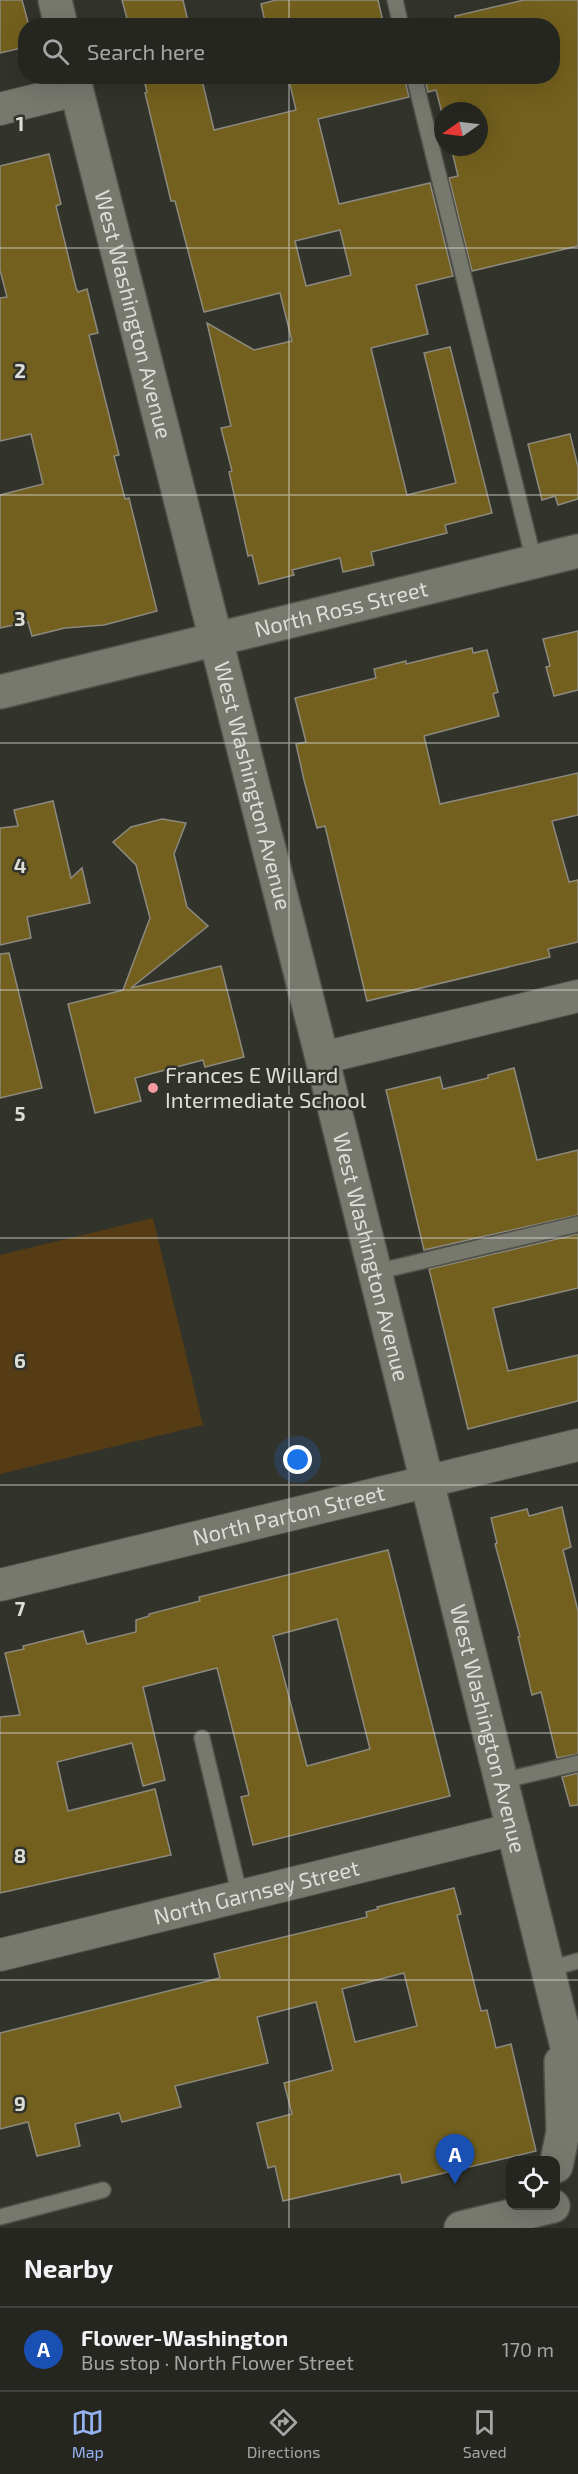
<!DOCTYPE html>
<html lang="en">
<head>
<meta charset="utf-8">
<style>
	body { margin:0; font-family:"Exo 2",sans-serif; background:#2e2e29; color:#f1f3f6 }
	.controls { position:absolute; right:18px; bottom:18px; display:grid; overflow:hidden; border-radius:12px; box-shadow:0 6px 24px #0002 }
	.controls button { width:54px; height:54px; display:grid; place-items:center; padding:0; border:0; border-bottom:2px solid #42433e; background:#262620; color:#f1f3f6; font:30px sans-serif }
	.compass { position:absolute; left:434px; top:102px; width:54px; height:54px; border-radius:50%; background:#262620; box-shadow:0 6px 24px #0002; rotate:256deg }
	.you { position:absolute; left:298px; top:1460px; width:21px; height:21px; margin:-15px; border:4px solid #fff; border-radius:50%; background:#1a73e8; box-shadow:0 0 0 9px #1a73e833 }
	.badge { display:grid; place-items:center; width:39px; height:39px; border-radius:50%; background:#95b2f1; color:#fff; font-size:20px; font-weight:700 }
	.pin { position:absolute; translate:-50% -50px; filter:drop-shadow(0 2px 3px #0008) }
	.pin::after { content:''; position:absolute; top:32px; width:21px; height:18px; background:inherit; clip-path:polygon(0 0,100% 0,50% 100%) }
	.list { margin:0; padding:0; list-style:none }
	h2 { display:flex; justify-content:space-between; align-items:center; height:78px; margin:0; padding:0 24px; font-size:26px }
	h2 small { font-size:20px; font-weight:400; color:#a4a5a5 }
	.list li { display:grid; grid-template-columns:39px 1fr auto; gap:18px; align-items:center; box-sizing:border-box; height:84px; padding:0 24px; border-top:2px solid #42433e }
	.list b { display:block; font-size:22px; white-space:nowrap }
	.list p { margin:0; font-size:20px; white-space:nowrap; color:#a4a5a5 }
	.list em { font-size:20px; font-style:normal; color:#a4a5a5 }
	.icon { flex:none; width:33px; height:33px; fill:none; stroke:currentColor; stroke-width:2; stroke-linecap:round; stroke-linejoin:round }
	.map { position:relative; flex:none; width:578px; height:2228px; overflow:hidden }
	.search { position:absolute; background:#262620; box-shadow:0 6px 24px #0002; left:18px; right:18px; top:18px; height:66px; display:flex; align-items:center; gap:15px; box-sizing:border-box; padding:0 21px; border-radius:24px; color:#a4a5a5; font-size:22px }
	.sheet { height:162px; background:#262620 }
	nav { display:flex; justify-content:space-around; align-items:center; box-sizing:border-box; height:84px; border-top:2px solid #42433e; background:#262620; font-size:16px; color:#a4a5a5 }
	nav a { display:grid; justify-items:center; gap:3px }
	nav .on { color:#95b2f1 }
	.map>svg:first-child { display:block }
	.green { fill:#563c14 }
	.building { fill:#73601e; stroke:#8c897f; stroke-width:1.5; fill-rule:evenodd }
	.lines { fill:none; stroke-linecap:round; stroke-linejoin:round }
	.lane-casing { stroke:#51524a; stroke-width:18 }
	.street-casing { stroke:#51524a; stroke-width:34 }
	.secondary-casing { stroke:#51524a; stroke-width:36 }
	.lane { stroke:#77786e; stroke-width:15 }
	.street { stroke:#77786e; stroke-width:32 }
	.secondary { stroke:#77786e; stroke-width:33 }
	.grid { fill:none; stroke:#deded9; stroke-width:1.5; stroke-opacity:0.55 }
	.poi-dot { fill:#f49aa0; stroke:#32332b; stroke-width:2 }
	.labels { text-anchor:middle; stroke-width:5; stroke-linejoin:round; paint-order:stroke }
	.street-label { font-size:22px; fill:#deded9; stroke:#32332b }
	.poi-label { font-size:22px; fill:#deded9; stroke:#32332b; text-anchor:start }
	.grid-label { font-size:20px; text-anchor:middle; font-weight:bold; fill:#deded9; stroke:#32332b; stroke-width:5; stroke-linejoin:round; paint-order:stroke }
</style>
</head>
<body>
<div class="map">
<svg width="578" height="2228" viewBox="0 0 578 2228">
	<rect width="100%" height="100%" fill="#32332b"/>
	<polygon class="green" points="153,1218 203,1425 0,1474 0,1255"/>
	<g class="building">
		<polygon points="0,0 22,0 29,26 26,26 26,47 0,53"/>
		<polygon points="122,0 183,0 189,26 129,26"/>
		<polygon points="276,0 378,0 384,26 266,26 261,4"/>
		<polygon points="524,0 578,0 578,246 472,271 449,178 458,176 451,147 479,147 479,111 443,111 443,117 436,90 428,92 424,76 552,76 552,26 457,26 455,16"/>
		<path d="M143,76H201L214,130L296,110L288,76H404L409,97L318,119L339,204L430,183L453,276L416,285L428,334L371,348L407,495L456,483L424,353L450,347L492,513L445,525L447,533L371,552L374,565L343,572L340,558L292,570L294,575L259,584L252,555L248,556L229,472L232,471L221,428L231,426L207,323L254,350L292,341L280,293L204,312L175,201H171L145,93L147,92ZM340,230L351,275L306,286L295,241Z"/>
		<polygon points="49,154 61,204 56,206 76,288 78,292 87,289 98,333 89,335 119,455 114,456 125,499 129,498 157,611 104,625 65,628 32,636 28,622 0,628 0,495 43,484 31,434 0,441 0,298 7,297 0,270 0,166"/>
		<polygon points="570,434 578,467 578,499 558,505 555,496 542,500 528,444"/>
		<polygon points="578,631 578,690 554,696 546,667 550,666 543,639"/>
		<polygon points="472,648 473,653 487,650 498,692 493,694 499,716 424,736 440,804 578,773 578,815 552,821 569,882 578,880 578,942 548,949 550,957 367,1001 325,826 317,828 304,780 296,744 306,742 295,698 376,678 374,669 406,661 406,664"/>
		<polygon points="53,801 71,878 82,868 90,903 27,917 31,938 0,945 0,828 18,826 14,810"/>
		<polygon points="162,819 186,823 174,854 187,907 208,926 131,988 221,966 244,1057 205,1067 203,1060 135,1078 141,1101 95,1113 68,1004 123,990 150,918 136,865 113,842 131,827"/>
		<polygon points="9,953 42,1088 0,1098 0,954"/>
		<polygon points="514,1068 537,1160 578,1150 578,1215 424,1250 386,1090 440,1077 443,1089 488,1078 488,1075"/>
		<polygon points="578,1234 578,1288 493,1308 508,1371 578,1355 578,1401 468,1429 429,1269"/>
		<polygon points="562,1507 571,1547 563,1550 578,1611 578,1754 557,1758 541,1692 532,1695 518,1637 520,1636 495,1544 497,1543 491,1518 527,1509 529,1516"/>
		<path d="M388,1550L450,1796L253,1845L241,1797L249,1795L217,1668L143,1687L165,1780L143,1786L132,1743L57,1762L68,1811L155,1789L171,1855L0,1893V1717L20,1715L5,1653L24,1649L23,1646L83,1631L87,1644L136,1632V1620L149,1616V1614L200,1601L199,1597ZM337,1619L370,1749L307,1766L273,1636Z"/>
		<polygon points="578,1773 578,1805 570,1806 562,1777"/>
		<path d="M454,1888L461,1914L457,1915L481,2011L487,2010L496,2048L511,2044L536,2151L402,2183L400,2174L283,2201L275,2166L268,2168L257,2123L292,2114L284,2083L333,2070L316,2002L257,2017L268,2063L175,2086L181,2107L122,2122L119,2113L75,2124L80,2146L37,2156L28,2122L0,2129V2033L220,1978L214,1954L367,1917L366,1912L378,1909L377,1907ZM404,1973L417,2026L355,2042L342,1989Z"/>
	</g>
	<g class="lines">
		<defs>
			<g id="lane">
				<polyline points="395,0 401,26"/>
				<polyline points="414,76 534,561"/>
				<polyline points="376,1272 578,1224"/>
				<polyline points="202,1738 240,1896"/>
				<polyline points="501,1781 578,1763"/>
				<polyline points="548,1969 578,1961"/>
				<polyline points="0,2217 103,2190"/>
			</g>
			<g id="street">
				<polyline points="0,109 76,90"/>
				<polyline points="322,1058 578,996"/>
				<path id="s1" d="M0,1585L578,1445"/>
				<path id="s2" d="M0,1955L514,1829"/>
			</g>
			<g id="secondary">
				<polyline points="55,0 61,26"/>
				<path id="s3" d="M73,76L319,1046L578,2091"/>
				<path id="s4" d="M0,692L578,551"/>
				<polyline points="556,2166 563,2132 561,2062"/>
				<polyline points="461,2228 553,2206"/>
			</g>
		</defs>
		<use href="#lane" class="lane-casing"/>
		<use href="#street" class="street-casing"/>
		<use href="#secondary" class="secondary-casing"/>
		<use href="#lane" class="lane"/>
		<use href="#street" class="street"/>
		<use href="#secondary" class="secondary"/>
	</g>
	<path class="grid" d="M289,0V26M289,76V2228M0,248H578M0,495H578M0,743H578M0,990H578M0,1238H578M0,1485H578M0,1733H578M0,1980H578"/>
	<circle class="poi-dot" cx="153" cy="1088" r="6"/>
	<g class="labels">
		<g class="street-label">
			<text dy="8" stroke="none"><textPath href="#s3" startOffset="246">West Washington Avenue</textPath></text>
			<text dy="8" stroke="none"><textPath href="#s4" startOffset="351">North Ross Street</textPath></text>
			<text dy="8" stroke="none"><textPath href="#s3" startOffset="732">West Washington Avenue</textPath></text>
			<text dy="8" stroke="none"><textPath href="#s3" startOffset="1218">West Washington Avenue</textPath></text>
			<text dy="8" stroke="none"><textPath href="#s1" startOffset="297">North Parton Street</textPath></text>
			<text dy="8" stroke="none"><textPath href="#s3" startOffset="1704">West Washington Avenue</textPath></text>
			<text dy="8" stroke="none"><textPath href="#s2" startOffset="264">North Garnsey Street</textPath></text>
		</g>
		<g class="poi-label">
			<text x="165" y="1083">Frances E Willard<tspan x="165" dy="25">Intermediate School</tspan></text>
		</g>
	</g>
	<g class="grid-label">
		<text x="20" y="131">1</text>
		<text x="20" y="378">2</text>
		<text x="20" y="626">3</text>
		<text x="20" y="873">4</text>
		<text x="20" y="1121">5</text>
		<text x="20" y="1368">6</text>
		<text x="20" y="1616">7</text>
		<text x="20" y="1863">8</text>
		<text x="20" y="2111">9</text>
	</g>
</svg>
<div class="controls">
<button><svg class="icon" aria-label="locate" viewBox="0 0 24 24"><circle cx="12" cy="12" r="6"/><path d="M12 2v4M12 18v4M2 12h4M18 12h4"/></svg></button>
</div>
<svg class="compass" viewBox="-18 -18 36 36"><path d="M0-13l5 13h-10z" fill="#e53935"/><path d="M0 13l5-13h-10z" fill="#a4a5a5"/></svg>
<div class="you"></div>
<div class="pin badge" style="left:455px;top:2184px;background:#1a4fb4">A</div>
<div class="search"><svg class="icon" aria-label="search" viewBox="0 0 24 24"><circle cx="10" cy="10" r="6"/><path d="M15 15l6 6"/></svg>Search here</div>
</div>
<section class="sheet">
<h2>Nearby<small></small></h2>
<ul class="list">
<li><span class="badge" style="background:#1a4fb4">A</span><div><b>Flower-Washington</b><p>Bus stop · North Flower Street</p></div><em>170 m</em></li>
</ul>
</section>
<nav>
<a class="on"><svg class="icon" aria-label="map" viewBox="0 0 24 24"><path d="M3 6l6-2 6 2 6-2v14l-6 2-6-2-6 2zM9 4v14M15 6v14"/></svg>Map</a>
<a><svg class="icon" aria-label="directions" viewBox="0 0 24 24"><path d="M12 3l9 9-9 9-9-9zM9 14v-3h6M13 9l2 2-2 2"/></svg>Directions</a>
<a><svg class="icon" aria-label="saved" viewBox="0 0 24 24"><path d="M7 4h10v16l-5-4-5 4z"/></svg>Saved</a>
</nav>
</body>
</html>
